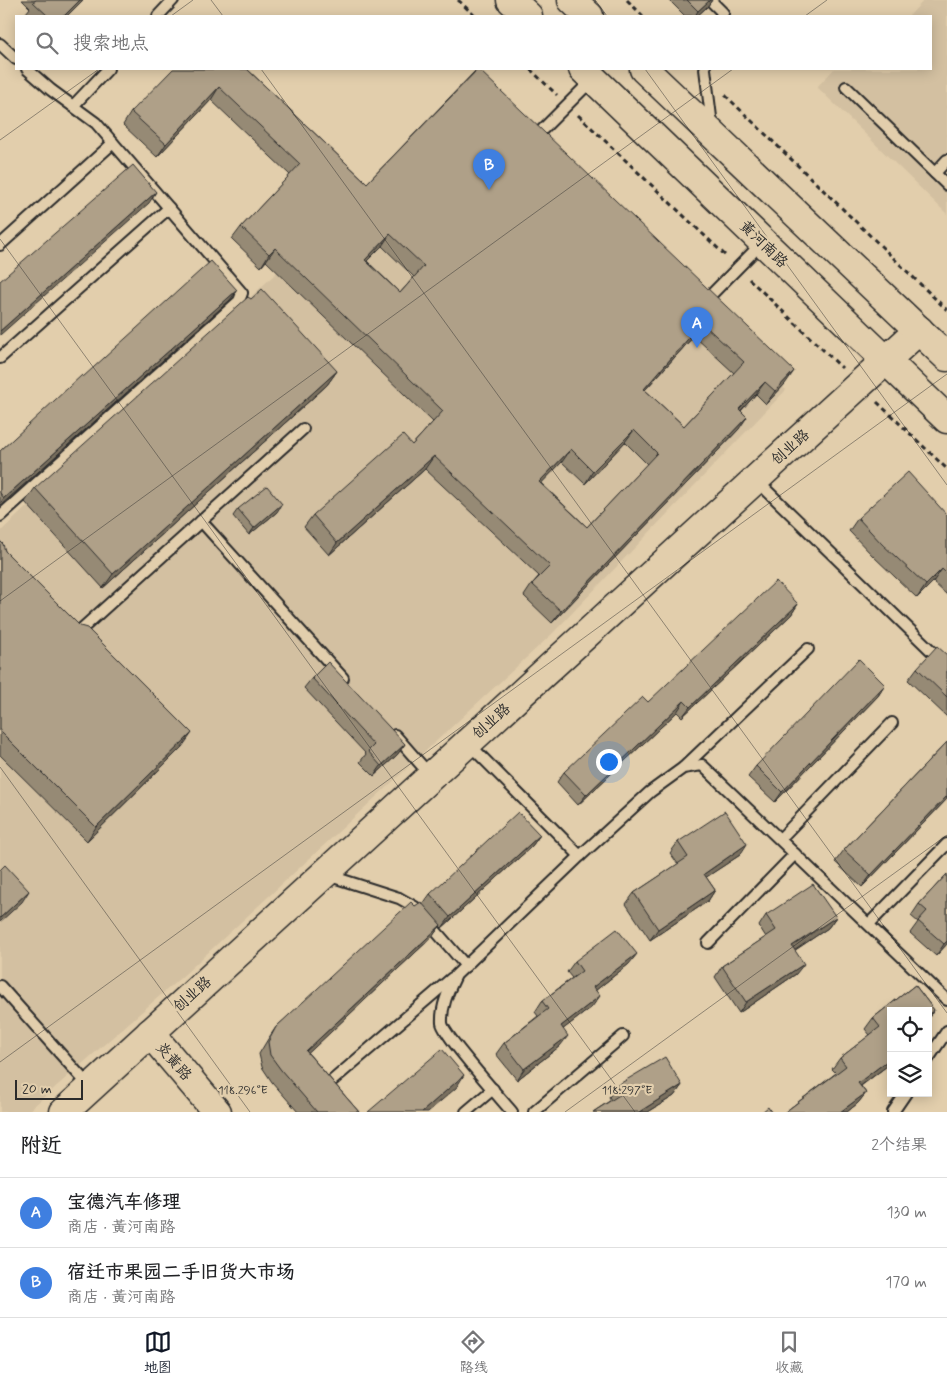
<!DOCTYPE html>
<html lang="zh">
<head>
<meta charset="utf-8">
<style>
	body { margin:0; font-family:Mynerve,"LXGW WenKai TC",sans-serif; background:#f2f2f2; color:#202124 }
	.controls { position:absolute; right:15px; bottom:15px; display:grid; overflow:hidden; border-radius:0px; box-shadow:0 2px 12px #0003 }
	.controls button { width:45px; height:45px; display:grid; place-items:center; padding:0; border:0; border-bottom:1px solid #e0e0e0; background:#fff; color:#202124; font:25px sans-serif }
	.scale { position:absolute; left:15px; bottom:12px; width:68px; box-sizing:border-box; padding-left:5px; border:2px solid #2b2b2b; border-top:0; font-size:14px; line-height:18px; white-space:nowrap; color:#2b2b2b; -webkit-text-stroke:4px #e2ceac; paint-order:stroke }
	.you { position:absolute; left:608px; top:761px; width:18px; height:18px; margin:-12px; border:4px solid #fff; border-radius:50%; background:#1a73e8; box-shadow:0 0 0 8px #1a73e833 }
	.badge { display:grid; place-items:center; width:32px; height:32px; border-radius:50%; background:#111827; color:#fff; font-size:16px; font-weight:700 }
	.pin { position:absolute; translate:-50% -41px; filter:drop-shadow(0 1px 2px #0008) }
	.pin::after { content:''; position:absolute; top:26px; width:18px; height:15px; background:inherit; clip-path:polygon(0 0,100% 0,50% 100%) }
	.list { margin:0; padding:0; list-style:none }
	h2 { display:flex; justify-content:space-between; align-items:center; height:65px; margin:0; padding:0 20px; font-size:21px }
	h2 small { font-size:16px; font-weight:400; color:#757577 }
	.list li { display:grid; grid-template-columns:32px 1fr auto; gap:15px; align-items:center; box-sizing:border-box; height:70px; padding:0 20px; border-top:1px solid #e0e0e0 }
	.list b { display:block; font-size:19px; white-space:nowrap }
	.list p { margin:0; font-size:16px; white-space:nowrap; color:#757577 }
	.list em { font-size:16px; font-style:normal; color:#757577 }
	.icon { flex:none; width:28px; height:28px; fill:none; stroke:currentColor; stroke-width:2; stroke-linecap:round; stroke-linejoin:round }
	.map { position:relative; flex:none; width:947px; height:1112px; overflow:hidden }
	.search { position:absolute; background:#fff; box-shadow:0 2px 12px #0003; left:15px; right:15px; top:15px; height:55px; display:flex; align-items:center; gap:12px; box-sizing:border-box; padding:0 18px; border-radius:0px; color:#757577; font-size:19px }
	.sheet { height:205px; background:#fff }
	nav { display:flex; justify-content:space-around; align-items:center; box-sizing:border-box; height:70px; border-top:1px solid #e0e0e0; background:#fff; font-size:14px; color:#757577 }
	nav a { display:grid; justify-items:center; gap:2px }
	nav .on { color:#111827 }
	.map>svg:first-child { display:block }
	.built { fill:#d3c0a1 }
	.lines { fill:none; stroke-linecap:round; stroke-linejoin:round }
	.lane-casing { stroke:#2b2b2b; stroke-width:14 }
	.secondary-casing { stroke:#2b2b2b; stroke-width:31 }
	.primary-casing { stroke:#2b2b2b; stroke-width:31 }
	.path { stroke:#2b2b2b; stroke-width:3; stroke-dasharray:5 4; stroke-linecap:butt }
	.lane { stroke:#e2ceac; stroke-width:10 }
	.secondary { stroke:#e2ceac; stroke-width:28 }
	.primary { stroke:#e2ceac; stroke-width:28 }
	.wall { fill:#968a75; stroke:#2b2b2b; fill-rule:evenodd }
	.shaded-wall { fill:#7a705f; stroke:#2b2b2b }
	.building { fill:#afa088; stroke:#2b2b2b; fill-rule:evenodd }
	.ticks { fill:none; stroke:#2b2b2b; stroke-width:1; stroke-opacity:0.45 }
	.labels { text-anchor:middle; stroke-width:4.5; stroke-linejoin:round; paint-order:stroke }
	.street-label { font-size:15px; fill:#2b2b2b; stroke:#e2ceac }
	.ticks-label { font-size:12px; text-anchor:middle; fill:#2b2b2b; stroke:#e2ceac; stroke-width:4.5; stroke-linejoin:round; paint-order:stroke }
</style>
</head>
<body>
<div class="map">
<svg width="947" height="1112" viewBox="0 0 947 1112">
	<rect width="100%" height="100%" fill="#e2ceac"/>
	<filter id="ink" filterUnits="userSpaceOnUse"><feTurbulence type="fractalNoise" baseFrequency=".02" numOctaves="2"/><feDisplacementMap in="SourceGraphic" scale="10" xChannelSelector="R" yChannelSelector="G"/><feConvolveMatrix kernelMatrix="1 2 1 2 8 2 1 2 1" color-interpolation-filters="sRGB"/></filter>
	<g filter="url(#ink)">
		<g class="built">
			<polygon points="924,0 947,0 947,214 817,87 834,69 931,69 931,16 909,16"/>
			<polygon points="466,84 786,390 552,634 186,973 27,1112 0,1112 0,532 274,275"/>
		</g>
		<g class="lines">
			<defs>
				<g id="lane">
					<polyline points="710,0 723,13 721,16"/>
					<polyline points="158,16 173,0"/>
					<polyline points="0,44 16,59"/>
					<polyline points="705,69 712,125"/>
					<polyline points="846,87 947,185"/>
					<polyline points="73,106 108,69"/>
					<polyline points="539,133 592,80"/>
					<polyline points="935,173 947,160"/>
					<polyline points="0,245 113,143"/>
					<polyline points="706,300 762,243"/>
					<polyline points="0,358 169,208"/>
					<polyline points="756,480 947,666"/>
					<polyline points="0,516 239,301 242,293 96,123 51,90 27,69"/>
					<polyline points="201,521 343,678"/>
					<polyline points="75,635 303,429"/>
					<polyline points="395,735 430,775"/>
					<polyline points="468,743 580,856"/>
					<polyline points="684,767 808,649"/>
					<polyline points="780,839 892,723"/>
					<polyline points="327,875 399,898 415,907 466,966"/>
					<polyline points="869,924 947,844"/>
					<polyline points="708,943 795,854"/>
					<polyline points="0,986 90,1087"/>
					<polyline points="928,1059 947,1031"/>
					<polyline points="333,1080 452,978"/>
					<polyline points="466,1112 493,1089"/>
					<path d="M512,1112C501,1099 443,1034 442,1023C441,1005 449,990 456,975L580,856L650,792L683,768L702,765L947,1000"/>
					<polyline points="534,1112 623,1036"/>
					<polyline points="893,1112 906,1093"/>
				</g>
				<g id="secondary">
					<polyline points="150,1033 217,1112"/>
					<polyline points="64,1112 919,330"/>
				</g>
				<g id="primary">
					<polyline points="511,0 528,16"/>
					<polyline points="572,0 589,16"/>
					<polyline points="583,69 947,419"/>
					<polyline points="644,69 947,357"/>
				</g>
			</defs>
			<use href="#lane" class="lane-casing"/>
			<use href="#secondary" class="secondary-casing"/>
			<use href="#primary" class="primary-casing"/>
			<g class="path">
				<polyline points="458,0 475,16"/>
				<polyline points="627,0 643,16"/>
				<polyline points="530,69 557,95"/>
				<polyline points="725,95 947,310"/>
				<polyline points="578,115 727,257"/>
				<polyline points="749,279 842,368"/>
				<polyline points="877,402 947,469"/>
			</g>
			<use href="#lane" class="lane"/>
			<use href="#secondary" class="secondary"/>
			<use href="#primary" class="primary"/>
		</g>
		<g class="wall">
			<polygon points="22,0 83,0 67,16 30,16 26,13 30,8"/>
			<polygon points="669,0 712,0 707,7 697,16 685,16"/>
			<path d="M247,69L367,183L477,69L785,384L766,404L756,394L741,411L739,429L552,623L524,596L532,584L539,576L425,469L329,555L304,527L313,515L412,445L433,422L266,261L261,267L232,239L241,227L290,175L211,100L157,157L123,125L131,112ZM382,246L414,277L400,293L367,261ZM694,336L734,373L684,426L645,390ZM625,442L647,464L587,527L541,483L562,462L585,484Z"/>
			<polygon points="230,300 0,506 0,451 83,377"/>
			<polygon points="337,371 327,385 103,588 25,502 35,488"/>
			<polygon points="238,509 277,512 249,535 233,516"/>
			<polygon points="947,515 947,595 933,582 917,598 873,556 849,531 858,518"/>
			<polygon points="0,541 5,551 182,747 87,841 0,755"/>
			<polygon points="798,604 791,615 682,717 677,712 578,805 557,782 564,772 648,702"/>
			<polygon points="947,655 947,717 908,680 917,668"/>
			<polygon points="312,678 405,744 397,755 374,776 360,762 366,754 304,688"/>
			<polygon points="885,685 878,696 775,802 748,777 756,766"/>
			<polygon points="947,742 947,799 862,887 835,862 844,850"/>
			<polygon points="540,835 532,846 442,928 440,926 432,937 308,1053 359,1112 298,1112 272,1082 262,1067 259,1054 268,1039 276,1027 415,906 423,904 430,894"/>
			<polygon points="678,842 740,855 706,877 715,890 708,901 650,940 626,904 634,893 678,864 670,853"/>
			<polygon points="947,874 947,944 936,956 910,933 918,922 911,916 919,904"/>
			<polygon points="766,915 836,917 828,928 795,950 796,974 739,1013 715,977 722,966 766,937 759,926"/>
			<polygon points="575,961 629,964 596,990 592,1007 563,1029 560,1046 517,1080 496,1054 504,1043 538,1016 535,1012 542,1001 572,978 567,972"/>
			<polygon points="915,985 934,1010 928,1019 928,1011 891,1011 891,1063 861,1086 866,1093 858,1103 847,1112 785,1112 836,1073 832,1069 840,1058 870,1035 865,1029 873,1018"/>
			<polygon points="682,1085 674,1096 648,1112 593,1112 611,1100 609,1097 616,1086"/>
		</g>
		<g class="shaded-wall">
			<polygon points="80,0 83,0 67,16 64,16"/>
			<polygon points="710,0 712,0 707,7 697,16 695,16 698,11"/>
			<polygon points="219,87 211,100 157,157 166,144"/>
			<polygon points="156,192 149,203 0,335 0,331"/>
			<polygon points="390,234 382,246 356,272 365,260"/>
			<polygon points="275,248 266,261 261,267 269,254"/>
			<polygon points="237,290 230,300 0,506 0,504 4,498"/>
			<polygon points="702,323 694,336 635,401 644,389"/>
			<polygon points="337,371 327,385 103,588 113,574"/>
			<polygon points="794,371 785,384 766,404 775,391"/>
			<polygon points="765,382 756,394 731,421 739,409"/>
			<polygon points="747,417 739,429 552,623 561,611"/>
			<polygon points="634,430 625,442 585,484 593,471"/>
			<polygon points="571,449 562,462 531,494 539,482"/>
			<polygon points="434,456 425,469 329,555 337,543"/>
			<polygon points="282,504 277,512 249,535 254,528"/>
			<polygon points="942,569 933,582 917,598 926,585"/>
			<polygon points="798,604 791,615 682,717 690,707"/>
			<polygon points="885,685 878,696 775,802 782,792"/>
			<polygon points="684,701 677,712 578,805 586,795"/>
			<polygon points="192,733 182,747 87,841 96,827"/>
			<polygon points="405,744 397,755 374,776 381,766"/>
			<polygon points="947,796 947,799 862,887 871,875"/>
			<polygon points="540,835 532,846 442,928 450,917"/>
			<polygon points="747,844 740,855 696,884 704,874"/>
			<polygon points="715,890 708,901 650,940 658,929"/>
			<polygon points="29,891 22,902 0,922 0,918"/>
			<polygon points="836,917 828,928 785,957 792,946"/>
			<polygon points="441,925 432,937 298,1063 306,1051"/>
			<polygon points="947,941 947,944 936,956 944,944"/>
			<polygon points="637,954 629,964 586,998 593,987"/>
			<polygon points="804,964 796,974 739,1013 746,1002"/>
			<polygon points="600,996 592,1007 553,1037 561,1026"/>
			<polygon points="934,1010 928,1019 928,1015"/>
			<polygon points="568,1036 560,1046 517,1080 524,1069"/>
			<polygon points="891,1058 891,1063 851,1093 858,1083"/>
			<polygon points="464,1075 456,1088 428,1112 422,1112"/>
			<polygon points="682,1085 674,1096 648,1112 639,1112"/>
			<polygon points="866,1093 858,1103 847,1112 840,1112"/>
		</g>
		<g class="building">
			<polygon points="36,0 80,0 64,16 48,16 33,2"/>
			<polygon points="687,0 710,0 698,11"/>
			<path d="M173,69H247L367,183L478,69L794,371L775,391L765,382L739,409L747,417L561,611L532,584L550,566L434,456L337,543L313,515L403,435L412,445L443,411L275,248L269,254L241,227L300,164L219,87L166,144L131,112ZM390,234L424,266L400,293L365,260ZM702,323L744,362L684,426L644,389ZM634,430L657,453L587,527L539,482L571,449L593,471Z"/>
			<polygon points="133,165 156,192 0,331 0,281"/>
			<polygon points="211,261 237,290 4,498 0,493 0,451 82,375 83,377"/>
			<polygon points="262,289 337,371 113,574 35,488 248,297 251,299"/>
			<polygon points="908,472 947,515 947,574 942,569 926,585 882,544 858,518"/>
			<polygon points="267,486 282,504 254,528 238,509"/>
			<polygon points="0,541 3,544 5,551 80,626 87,628 192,733 96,827 0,731"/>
			<polygon points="776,581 798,604 690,707 684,701 586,795 564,772 643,697 648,702"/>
			<polygon points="937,646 947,655 947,697 917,668"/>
			<polygon points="859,659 885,685 782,792 756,766"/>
			<polygon points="328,662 405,744 381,766 368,751 374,745 312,678"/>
			<polygon points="947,742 947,796 871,875 844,850"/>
			<polygon points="725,811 747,844 704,874 715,890 658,929 634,893 688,857 678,842"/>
			<polygon points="518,812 540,835 450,917 430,894"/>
			<polygon points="5,865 29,891 0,918 0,870"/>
			<polygon points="947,874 947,941 944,944 918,921 927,911 919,904"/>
			<polygon points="813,884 836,917 792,946 804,964 746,1002 722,966 776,930 766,915"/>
			<polygon points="411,902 415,906 421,902 441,925 306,1051 359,1112 317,1112 281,1070 270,1055 268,1042 276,1027"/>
			<polygon points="617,929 637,954 593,987 600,996 561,1026 568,1036 524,1069 504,1043 548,1009 542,1001 582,971 575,961"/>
			<polygon points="915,985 934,1010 928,1015 928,1011 891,1011 891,1058 858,1083 866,1093 840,1112 785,1112 846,1066 840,1058 880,1027 873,1018"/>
			<polygon points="442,1049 464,1075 422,1112 368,1112"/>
			<polygon points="665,1057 682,1085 639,1112 593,1112 621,1094 616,1086"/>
			<polygon points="768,1107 771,1112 762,1112"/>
		</g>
	</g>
	<path class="ticks" d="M211,0L223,16M595,0L607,16M171,16L193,0M805,16L827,0M261,69L947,1013M645,69L947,485M0,140L99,69M0,239L635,1112M0,601L733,69M0,767L250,1112M0,1062L947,374M565,1112L947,835"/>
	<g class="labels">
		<g class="street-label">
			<text transform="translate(764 244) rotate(44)" y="5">黄河南路</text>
			<text transform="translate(790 447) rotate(-42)" y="5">创业路</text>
			<text transform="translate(491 721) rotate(-42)" y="5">创业路</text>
			<text transform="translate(192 994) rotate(-42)" y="5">创业路</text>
			<text transform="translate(174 1061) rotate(49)" y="5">炎黄路</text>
		</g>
	</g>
	<g class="ticks-label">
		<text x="243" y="1094">118.296°E</text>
		<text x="627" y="1094">118.297°E</text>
	</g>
</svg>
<div class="controls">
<button><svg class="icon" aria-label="locate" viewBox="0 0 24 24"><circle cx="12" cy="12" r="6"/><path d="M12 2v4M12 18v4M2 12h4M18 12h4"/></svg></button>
<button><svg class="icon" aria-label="layers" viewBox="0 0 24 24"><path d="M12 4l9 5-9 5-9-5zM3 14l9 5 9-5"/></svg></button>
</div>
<div class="scale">20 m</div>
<div class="you"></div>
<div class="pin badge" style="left:697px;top:348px;background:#3f7fe0">A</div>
<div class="pin badge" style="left:489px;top:190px;background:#3f7fe0">B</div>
<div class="search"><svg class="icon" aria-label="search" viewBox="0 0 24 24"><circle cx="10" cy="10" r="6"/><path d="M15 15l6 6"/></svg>搜索地点</div>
</div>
<section class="sheet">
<h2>附近<small>2个结果</small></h2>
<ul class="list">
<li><span class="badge" style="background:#3f7fe0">A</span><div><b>宝德汽车修理</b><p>商店 · 黄河南路</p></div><em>130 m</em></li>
<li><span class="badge" style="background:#3f7fe0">B</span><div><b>宿迁市果园二手旧货大市场</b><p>商店 · 黄河南路</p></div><em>170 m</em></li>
</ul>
</section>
<nav>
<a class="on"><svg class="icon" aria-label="map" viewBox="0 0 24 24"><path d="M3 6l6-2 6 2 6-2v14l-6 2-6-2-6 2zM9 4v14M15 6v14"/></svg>地图</a>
<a><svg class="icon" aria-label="directions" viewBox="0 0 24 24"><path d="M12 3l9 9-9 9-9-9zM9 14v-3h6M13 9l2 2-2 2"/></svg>路线</a>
<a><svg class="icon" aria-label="saved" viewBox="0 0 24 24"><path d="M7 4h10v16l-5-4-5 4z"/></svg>收藏</a>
</nav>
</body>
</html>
